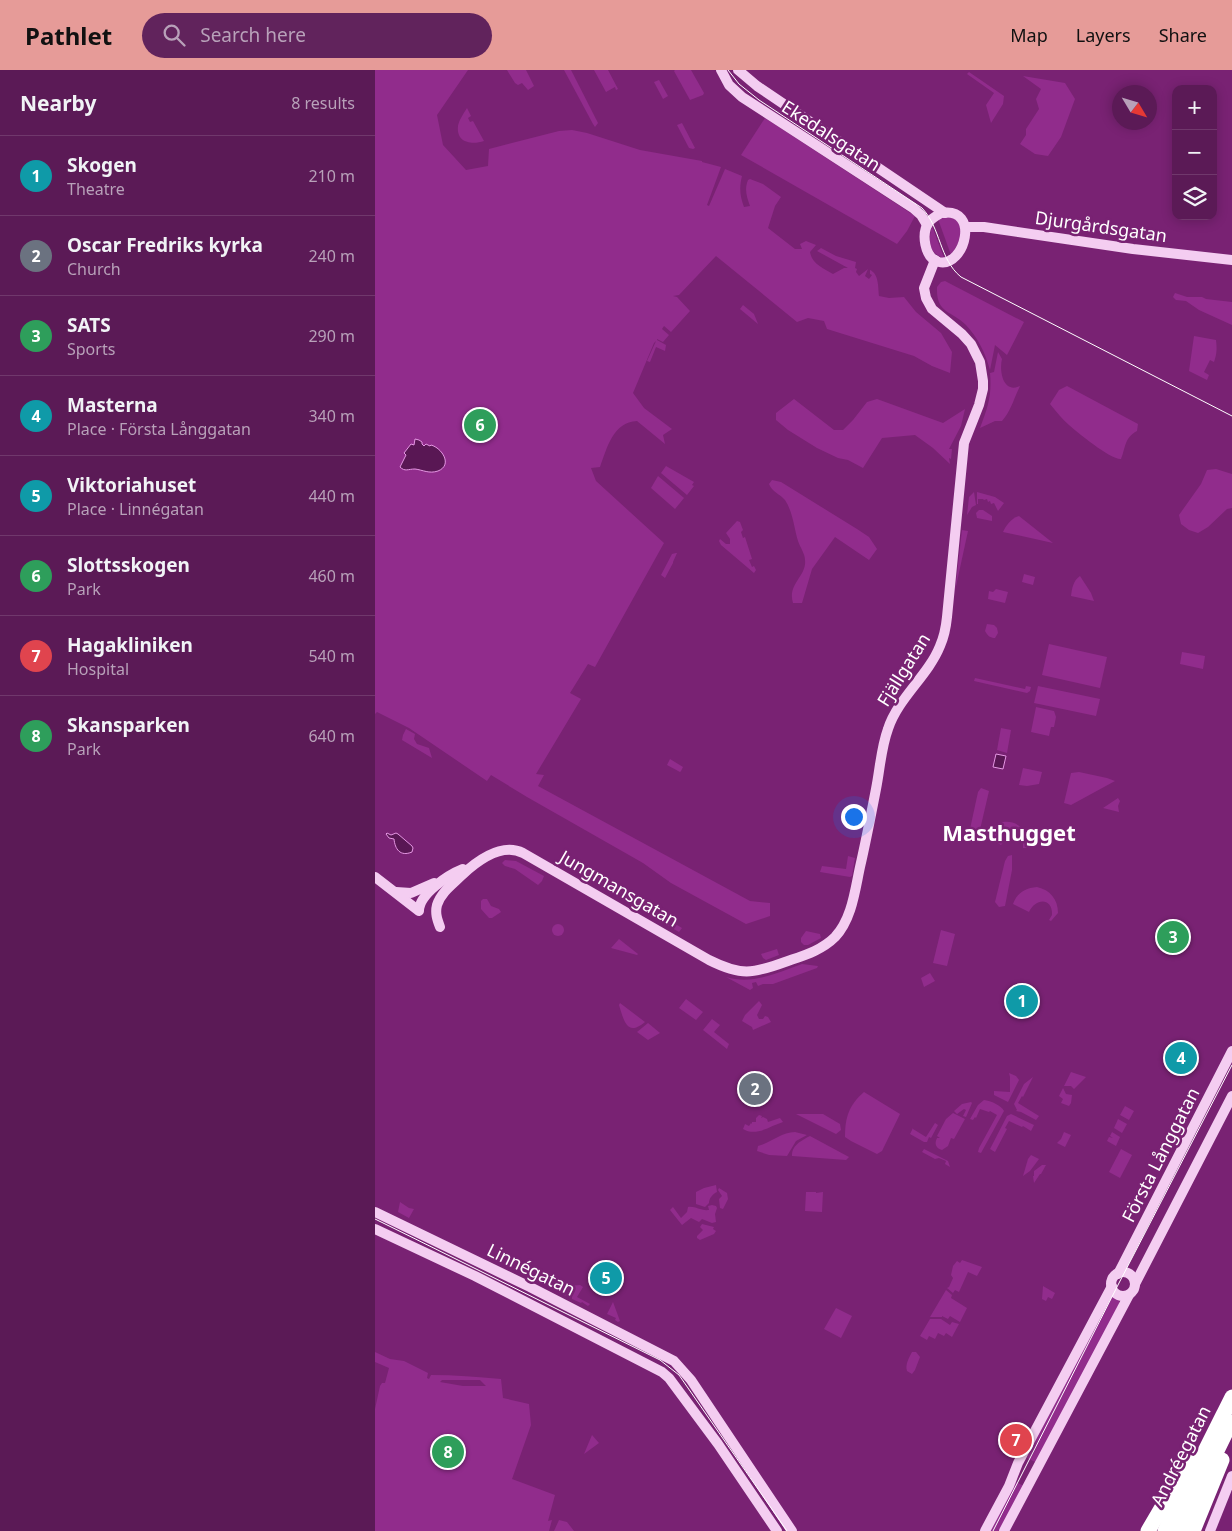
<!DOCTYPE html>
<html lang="en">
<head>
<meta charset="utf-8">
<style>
	body { margin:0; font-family:"Noto Sans",sans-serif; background:#61235c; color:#f1f3f6 }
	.controls { position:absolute; right:15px; top:15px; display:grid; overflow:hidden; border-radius:10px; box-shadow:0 2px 12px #0003 }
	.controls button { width:45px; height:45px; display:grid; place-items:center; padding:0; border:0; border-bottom:1px solid #70386c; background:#5b1a56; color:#f1f3f6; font:25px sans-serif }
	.compass { position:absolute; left:737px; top:15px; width:45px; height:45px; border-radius:50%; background:#5b1a56; box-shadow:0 2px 12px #0003; rotate:128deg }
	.you { position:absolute; left:478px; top:746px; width:18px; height:18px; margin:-12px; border:4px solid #fff; border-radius:50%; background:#1a73e8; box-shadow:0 0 0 8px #1a73e833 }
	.badge { display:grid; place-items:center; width:32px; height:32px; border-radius:50%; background:#e69b98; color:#fff; font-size:16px; font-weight:700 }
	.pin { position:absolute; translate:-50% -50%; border:2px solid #fff; box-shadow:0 1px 5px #0006 }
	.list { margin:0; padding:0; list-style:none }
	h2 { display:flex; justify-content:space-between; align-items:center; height:65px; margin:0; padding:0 20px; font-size:21px }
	h2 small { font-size:16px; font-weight:400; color:#b8a1b9 }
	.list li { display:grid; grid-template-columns:32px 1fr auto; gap:15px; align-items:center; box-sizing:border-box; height:80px; padding:0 20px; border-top:1px solid #70386c }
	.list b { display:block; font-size:19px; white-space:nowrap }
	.list p { margin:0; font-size:16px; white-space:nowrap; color:#b8a1b9 }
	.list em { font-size:16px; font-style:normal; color:#b8a1b9 }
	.icon { flex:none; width:28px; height:28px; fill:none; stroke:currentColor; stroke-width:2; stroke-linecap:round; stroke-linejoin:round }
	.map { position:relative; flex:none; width:857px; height:1461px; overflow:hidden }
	header { display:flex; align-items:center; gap:30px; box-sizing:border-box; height:70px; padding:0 25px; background:#e69b98; color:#111 }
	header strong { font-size:24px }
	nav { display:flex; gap:28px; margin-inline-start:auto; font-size:18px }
	.search { width:350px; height:45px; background:#61235c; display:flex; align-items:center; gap:12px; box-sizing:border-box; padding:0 18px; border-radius:28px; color:#b8a1b9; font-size:19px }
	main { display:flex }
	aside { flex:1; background:#5b1a56 }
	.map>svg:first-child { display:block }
	.green { fill:#912c8c; fill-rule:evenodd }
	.water { fill:#591754; stroke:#e597e3 }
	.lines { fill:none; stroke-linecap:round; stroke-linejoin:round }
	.secondary { stroke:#f4cdf1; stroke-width:10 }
	.highway { stroke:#fff; stroke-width:15 }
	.tram { stroke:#fff; stroke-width:1 }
	.labels { text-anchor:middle; stroke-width:5; stroke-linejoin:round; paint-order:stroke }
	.street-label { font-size:18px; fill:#fff; stroke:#792273 }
	.district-label { font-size:22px; font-weight:bold; fill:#fff; stroke:#792273 }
</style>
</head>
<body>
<header>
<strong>Pathlet</strong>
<div class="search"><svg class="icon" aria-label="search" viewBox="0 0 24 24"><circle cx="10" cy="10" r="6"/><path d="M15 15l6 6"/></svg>Search here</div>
<nav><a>Map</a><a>Layers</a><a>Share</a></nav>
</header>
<main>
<aside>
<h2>Nearby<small>8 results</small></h2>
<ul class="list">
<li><span class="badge" style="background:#0f9aa8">1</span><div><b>Skogen</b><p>Theatre</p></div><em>210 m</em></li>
<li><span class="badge" style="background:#6b7280">2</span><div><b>Oscar Fredriks kyrka</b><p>Church</p></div><em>240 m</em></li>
<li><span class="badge" style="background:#2e9e5b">3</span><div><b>SATS</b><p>Sports</p></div><em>290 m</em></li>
<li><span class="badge" style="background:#0f9aa8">4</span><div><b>Masterna</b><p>Place · Första Långgatan</p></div><em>340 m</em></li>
<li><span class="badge" style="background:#0f9aa8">5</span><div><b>Viktoriahuset</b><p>Place · Linnégatan</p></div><em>440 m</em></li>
<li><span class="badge" style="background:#2e9e5b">6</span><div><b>Slottsskogen</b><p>Park</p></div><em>460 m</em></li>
<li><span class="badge" style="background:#e0444e">7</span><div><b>Hagakliniken</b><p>Hospital</p></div><em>540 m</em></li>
<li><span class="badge" style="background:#2e9e5b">8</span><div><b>Skansparken</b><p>Park</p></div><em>640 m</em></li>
</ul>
</aside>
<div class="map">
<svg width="857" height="1461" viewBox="0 0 857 1461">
	<rect width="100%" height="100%" fill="#792273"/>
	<g class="green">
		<path d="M0,0H93L62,45L68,75L91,100L113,96L114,79L184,61L197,60L212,63L265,80L327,91V92L346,97L332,135L334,136L350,99L367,106C364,118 365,126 369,137L375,136C372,127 369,120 373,110L375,109L388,114L406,127L400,136L393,158L420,179H427L425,174L431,171L441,175L435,182C437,194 448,198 458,204L469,198H473L442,181L446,178L461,186L481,192L480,198L482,199L481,202L484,206L493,199L490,206L494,209L497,205L495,204V200C504,204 503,217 504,226L514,228L529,227L541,242L566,263L577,282L575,303L557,296L539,286L452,259L449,251L433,248L422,252L341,186L304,225L298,226L302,227L315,241L296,262L289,256L287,259L294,265L288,272L282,269V270L291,275L290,281L281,277L275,292L272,291L281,271L279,273L258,323L269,338L297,359L288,365L290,374L262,351C238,352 232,378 225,397L216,398L221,411L289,473L220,597L213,594L195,623L206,629L161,704L169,705L163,716L375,831L395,833V846L371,854L296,813L268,793L152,727L116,705L112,711L34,658L2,642L0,644Z"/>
		<polygon points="132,0 151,0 159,16 153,20 147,13 143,15 140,13"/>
		<polygon points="189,0 196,0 223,53 220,57 218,54"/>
		<polygon points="219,0 233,0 243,19 241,20 240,17 231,22"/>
		<polygon points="300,0 316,0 329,23 328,25 315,30 299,1"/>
		<polygon points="594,2 629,26 628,34 616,53 611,35 619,23 592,4"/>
		<polygon points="648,6 690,13 700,29 686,67 673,86 660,84 645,74 651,65 651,59 664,39 661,29 666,19"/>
		<polygon points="284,10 293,26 288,29 279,12"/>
		<path d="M92,38L96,46L93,48L95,52L98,51L109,71C97,75 81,73 83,56C84,50 89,43 92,38Z"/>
		<polygon points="390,48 540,146 532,161 522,174 366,85"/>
		<polygon points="307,53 320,78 318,79 314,78 302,55"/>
		<polygon points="576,146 584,152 587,167 576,185 563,149 566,147"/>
		<path d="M557,156L569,188C553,183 553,170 557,156Z"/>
		<path d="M570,211L649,252L632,285L620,275L615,300C610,282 603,268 591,255C576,240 561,244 562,217L566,212Z"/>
		<polygon points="800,223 812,227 827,227 831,229 857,232 857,255 824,240 811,231 801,230 798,227"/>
		<polygon points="368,235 379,244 383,254 365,239"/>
		<path d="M819,266L841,270C842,278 842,284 839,292L835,290L829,302L834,305L832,310L814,301Z"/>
		<path d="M623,282L627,289C624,301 628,324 645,316C639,328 636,341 627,351H620L605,358C613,337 617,325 615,303L619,302Z"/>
		<path d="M692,316L763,354L762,361C749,368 751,377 746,389C736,390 702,362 694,355C687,349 681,341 675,334L684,320Z"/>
		<polygon points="419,329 459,360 468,360 478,350 492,332 502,329 568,353 590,339 586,356 574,379 577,379 576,389 574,388 575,394 558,378 540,365 507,368 488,398 473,390 463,388 442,378 413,360 401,350 401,343"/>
		<polygon points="291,396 319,412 317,415 319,416 312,425 286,403"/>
		<polygon points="841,399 857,404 857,438 852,439 833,457 823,463 814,460 806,454 804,445 826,414 832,400"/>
		<polygon points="283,406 309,428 300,439 276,418"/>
		<path d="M397,410L406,412L482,459L494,467L502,479L494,490L460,467L437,499L427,533H418C412,514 432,506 430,490C430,484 425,477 423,471C419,458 418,442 410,430C405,424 397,422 394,414Z"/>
		<polygon points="599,422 601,435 597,437 592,445 594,427"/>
		<polygon points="602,422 620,427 629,433 623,441 619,433 616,434 615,431 613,432 612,429 609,430 608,429 603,429 603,434 602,434"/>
		<polygon points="604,440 608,440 617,446 617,451 602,448 601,443"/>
		<path d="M644,446L678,473L628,462C631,455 637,448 644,446Z"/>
		<polygon points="362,451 365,452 368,460 366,462 368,468 370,467 377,489 374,490 377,497 379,496 381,500 379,503 346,475 344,471 345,469 351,474 355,474 355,469 351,463"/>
		<polygon points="587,460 593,461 580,521"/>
		<polygon points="301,483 302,483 298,492 298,493 290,508 286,505 297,484"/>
		<polygon points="649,504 660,507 658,515 647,512"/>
		<path d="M705,506L716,523L719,531L696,526C697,518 698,511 705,506Z"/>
		<polygon points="621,519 633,522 630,533 613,529 614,521 618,522"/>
		<path d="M612,554L619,555L622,558L623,563L620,568C615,568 613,566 610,561Z"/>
		<polygon points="674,574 732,587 725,618 667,605"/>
		<polygon points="807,582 830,586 828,599 805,594"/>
		<polygon points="600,608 650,619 651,616 656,617 655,621 652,623 599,611"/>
		<polygon points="663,616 725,629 721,646 659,633"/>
		<polygon points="661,637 679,641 681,647 679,657 676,657 674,666 656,662"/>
		<polygon points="626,658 636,660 632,683 622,680"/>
		<polygon points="31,659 40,664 39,669 42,674 54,678 57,688 27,670 28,665"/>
		<polygon points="295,689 308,697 306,701 305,702 292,695"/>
		<polygon points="648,698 667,702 664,714 652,716 644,715"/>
		<polygon points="704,702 732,708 740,711 696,735 689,733 696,703"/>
		<polygon points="606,718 614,721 604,764 598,763 595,759 603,722"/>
		<polygon points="743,728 745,731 743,736 744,742 728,738"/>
		<path d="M628,752C643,750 656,762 652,778H648V770L642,765H635L626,775L611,766L616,758Z"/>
		<polygon points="637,785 637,800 630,836 624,837 620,832 630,791 633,786"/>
		<polygon points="473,786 480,788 477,806 475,807 445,802 447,796 471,799"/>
		<polygon points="130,790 141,791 169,806 167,811 163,815 140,799 130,796 127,793"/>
		<path d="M662,817C675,820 683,829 683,843L676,851L674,850L677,845C678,828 661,827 654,842L638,834C642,823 650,818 662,817Z"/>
		<polygon points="108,829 112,829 116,836 124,839 126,842 117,848 114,848 106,839 106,831"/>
		<polygon points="275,839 281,842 281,845 290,850 292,849 307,858 304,862 272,844"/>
		<circle cx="183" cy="860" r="6"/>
		<polygon points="566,860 580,864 572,896 558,893"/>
		<polygon points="431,861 445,864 446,868 433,875 429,875 426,872 426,868"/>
		<polygon points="244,869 263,884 262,885 236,878"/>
		<polygon points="402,879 404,885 391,890 388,888 386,884"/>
		<path d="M427,894L443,896L442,898L398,914H388L383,916L381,912L377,913L378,918L375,920L351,907C378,915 401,903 427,894Z"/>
		<polygon points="555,903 560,911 549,917 546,908"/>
		<polygon points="311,929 328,942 321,950 304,938"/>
		<polygon points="384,931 387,935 382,945 384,949 388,949 390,946 393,947 396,952 378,960 377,957 367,951 370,945"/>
		<path d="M245,933L270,952C252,967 249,951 244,935Z"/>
		<polygon points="337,949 345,955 339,962 354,974 352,979 328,960"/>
		<polygon points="273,953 285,963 273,970 262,962"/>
		<polygon points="696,1002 711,1007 699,1019 696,1016 689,1016"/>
		<polygon points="634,1003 641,1006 644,1010 633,1032 619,1025 619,1021 635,1022 635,1007"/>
		<polygon points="658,1007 648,1027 647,1026 643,1033 664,1046 661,1050 646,1042 641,1041 642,1040 639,1034 649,1014"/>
		<polygon points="688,1018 691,1024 697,1025 696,1033 694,1036 686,1033 688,1029 684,1026"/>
		<path d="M489,1022L525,1044L507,1081L502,1084L476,1071L470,1067C470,1047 474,1035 489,1022Z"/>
		<path d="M609,1030C616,1031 626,1035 629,1041L606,1083L603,1082L604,1078L622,1045L615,1041L614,1042L605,1039L601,1048L600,1047L598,1050L595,1049L603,1035Z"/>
		<polygon points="596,1032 597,1033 591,1047 588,1046 591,1040 589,1039 582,1044 579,1041 587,1034"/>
		<polygon points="750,1036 759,1041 754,1050 745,1045"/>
		<path d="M578,1043L590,1049L579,1069L576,1068L573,1076L567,1080C561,1078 559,1074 562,1068H565L562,1066L571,1049Z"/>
		<polygon points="421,1044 448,1044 465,1054 466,1060 461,1064"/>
		<polygon points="636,1044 659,1055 656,1061 648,1056 647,1057 634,1051 630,1058 632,1059 620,1082 615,1079 632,1046"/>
		<path d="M384,1045L387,1046L386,1048L388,1047L392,1049L393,1052L405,1048L408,1052C395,1056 381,1067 368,1059L370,1054L374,1056L376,1053L377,1054V1052H381V1048Z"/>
		<polygon points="743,1049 752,1054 747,1063 739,1058"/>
		<polygon points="560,1053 563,1055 556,1068 554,1067 552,1072 549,1072 535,1064 538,1058 538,1059 551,1067"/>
		<path d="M420,1062L432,1065L421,1071L412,1086L394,1085L382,1081L383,1076C396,1073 406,1062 420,1062Z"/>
		<polygon points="689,1062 696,1065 690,1077 682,1073 686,1069"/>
		<polygon points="737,1062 745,1067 741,1076 732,1071 734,1067 738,1068 735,1066"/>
		<path d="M435,1066L474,1087L471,1090L417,1086C416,1076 427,1070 435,1066Z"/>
		<polygon points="549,1079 573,1091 575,1097 570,1094 571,1091 564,1088 560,1089 547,1082"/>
		<polygon points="746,1079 757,1085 745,1108 734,1102"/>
		<polygon points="656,1085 664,1089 655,1101 648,1106 653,1089"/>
		<polygon points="667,1095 671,1095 666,1104 665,1104 659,1113 658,1106 659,1106 659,1101"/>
		<path d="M341,1115L342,1122C338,1124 334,1128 334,1133L330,1137L321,1134V1122L329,1118Z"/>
		<polygon points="344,1118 352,1123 353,1129 348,1139 345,1138 344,1129 347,1126 343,1120"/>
		<polygon points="431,1122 441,1122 441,1123 448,1122 447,1142 430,1141"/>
		<polygon points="25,1132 34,1138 39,1139 34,1148 23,1142"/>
		<path d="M337,1135L341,1136L342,1138L340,1144L341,1152L337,1153L327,1149L324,1152L316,1148L307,1155L295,1140L298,1137L306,1148L312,1142L313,1137C321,1136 325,1141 334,1140L333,1136Z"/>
		<polygon points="327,1154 339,1157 338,1159 341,1161 339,1164 325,1170 322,1168 322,1166 328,1160 325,1157"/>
		<polygon points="587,1190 607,1197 602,1206 593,1202 584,1222 580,1220 578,1223 572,1218 574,1217 578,1208 576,1205 578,1196 582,1191 585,1193"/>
		<polygon points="205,1215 208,1217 202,1227 215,1234 213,1236 207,1232 206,1233 197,1229 197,1227 192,1224 190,1226 186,1221 183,1222 183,1217"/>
		<polygon points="668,1216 680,1223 677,1229 673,1227 671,1231 667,1229"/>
		<polygon points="571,1220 577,1225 576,1228 592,1238 585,1252 575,1246 573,1249 567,1246 567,1247 555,1247"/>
		<polygon points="738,1226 744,1229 744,1234 664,1390 660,1392 652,1388 653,1385 735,1227"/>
		<polygon points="238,1232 245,1251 243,1252 240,1250 241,1248 232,1244"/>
		<polygon points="461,1238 477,1246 466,1268 449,1259"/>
		<polygon points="555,1249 566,1249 575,1255 577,1252 584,1254 577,1267 571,1263 569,1266 563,1263 560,1269 554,1266 552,1270 545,1266"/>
		<path d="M0,1282L15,1289L29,1291L53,1303L52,1308L54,1309L56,1305C80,1305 102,1307 126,1309L128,1328L154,1334L156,1355L137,1409L180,1425L173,1451L177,1450L174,1461H0V1339L5,1316L7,1313H10L14,1298L0,1292ZM67,1310H105L111,1316H88L65,1312Z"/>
		<path d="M537,1282H541L545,1287L540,1300L537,1304L532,1301C530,1294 534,1288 537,1282Z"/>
		<polygon points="217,1365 224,1373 209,1384"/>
		<polygon points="639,1411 651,1417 628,1461 614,1461"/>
		<polygon points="184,1450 192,1452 199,1461 179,1461"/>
	</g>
	<g class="water">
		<path d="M40,369L44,370L47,372V374L49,376L51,374L55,376L56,375C67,378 78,395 63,401C54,404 48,400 40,399C33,399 30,402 25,397L31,385L29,383L36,374L39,375Z"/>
		<polygon points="621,684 631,686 628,699 618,697"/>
		<path d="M12,763L16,765L21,763L23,764L37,776L38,778L37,782C25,787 20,779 19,769L14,768L11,764Z"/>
	</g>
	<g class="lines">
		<g class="secondary">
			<polyline points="346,0 354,15 367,27 538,138 546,145 552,155"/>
			<polyline points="363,0 382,16 570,143"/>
			<path d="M566,143C606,136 590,198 564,192C549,188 546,163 554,152C557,148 561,146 566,143Z"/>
			<polyline points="591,157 609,157 758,179 857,190"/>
			<path d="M0,807L44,841C44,824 73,805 88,799"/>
			<polyline points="21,822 36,823 59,813"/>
			<path d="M65,857C62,849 60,843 62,835C66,822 78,814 87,805C102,791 126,772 148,783L334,890C366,906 377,904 410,892C427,886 446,881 460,867C477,849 480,820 485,797C491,771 496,745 501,719C505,699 506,678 513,659C523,628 553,606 565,576C569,567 571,557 572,547L589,373L604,335L608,319V311L605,292L596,274L587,264L557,239L551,228L549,218L560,190"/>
			<polyline points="0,1142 155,1217 299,1291 316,1310 417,1461"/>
			<polyline points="0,1159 100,1206 287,1302 294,1308 343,1374 402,1461"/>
			<circle cx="748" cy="1214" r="12"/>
			<polyline points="743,1204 857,981"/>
			<polyline points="760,1214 857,1026"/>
			<polyline points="610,1461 634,1416 643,1393 737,1216"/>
			<polyline points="629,1461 754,1225"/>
			<polyline points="835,1461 857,1406"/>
		</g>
		<g class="highway">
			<polyline points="773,1461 807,1403 818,1388"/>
			<polyline points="790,1461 857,1327"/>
			<polyline points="803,1461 856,1352"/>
			<polyline points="818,1461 847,1390"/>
		</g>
		<g class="tram">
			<path d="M353,0L364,14L384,30L547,138C566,158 564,189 586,207L857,346"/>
			<polyline points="0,1149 285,1290 304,1305 412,1461"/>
			<polyline points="618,1461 744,1213 857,995"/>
		</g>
	</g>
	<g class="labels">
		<g class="street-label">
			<text transform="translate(456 66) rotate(33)" y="6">Ekedalsgatan</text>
			<text transform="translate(726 157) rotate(8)" y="6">Djurgårdsgatan</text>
			<text transform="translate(529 600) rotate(-58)" y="6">Fjällgatan</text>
			<text transform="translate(244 819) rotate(30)" y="6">Jungmansgatan</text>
			<text transform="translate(786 1085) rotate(-63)" y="6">Första Långgatan</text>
			<text transform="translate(156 1200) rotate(26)" y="6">Linnégatan</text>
			<text transform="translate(806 1386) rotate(-63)" y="6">Andréegatan</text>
		</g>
		<g class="district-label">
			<text x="634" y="771">Masthugget</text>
		</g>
	</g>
</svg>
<div class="controls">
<button>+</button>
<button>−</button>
<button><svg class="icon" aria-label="layers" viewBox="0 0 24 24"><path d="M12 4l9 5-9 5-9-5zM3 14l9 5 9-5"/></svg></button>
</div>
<svg class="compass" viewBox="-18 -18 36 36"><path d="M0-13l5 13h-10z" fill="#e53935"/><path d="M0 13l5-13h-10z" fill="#b8a1b9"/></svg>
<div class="you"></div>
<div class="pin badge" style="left:647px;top:931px;background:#0f9aa8">1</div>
<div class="pin badge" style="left:380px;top:1019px;background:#6b7280">2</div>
<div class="pin badge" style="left:798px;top:867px;background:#2e9e5b">3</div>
<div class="pin badge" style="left:806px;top:988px;background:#0f9aa8">4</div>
<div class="pin badge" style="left:231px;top:1208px;background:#0f9aa8">5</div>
<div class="pin badge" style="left:105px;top:355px;background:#2e9e5b">6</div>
<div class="pin badge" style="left:641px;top:1370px;background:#e0444e">7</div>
<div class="pin badge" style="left:73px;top:1382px;background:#2e9e5b">8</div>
</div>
</main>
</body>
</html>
